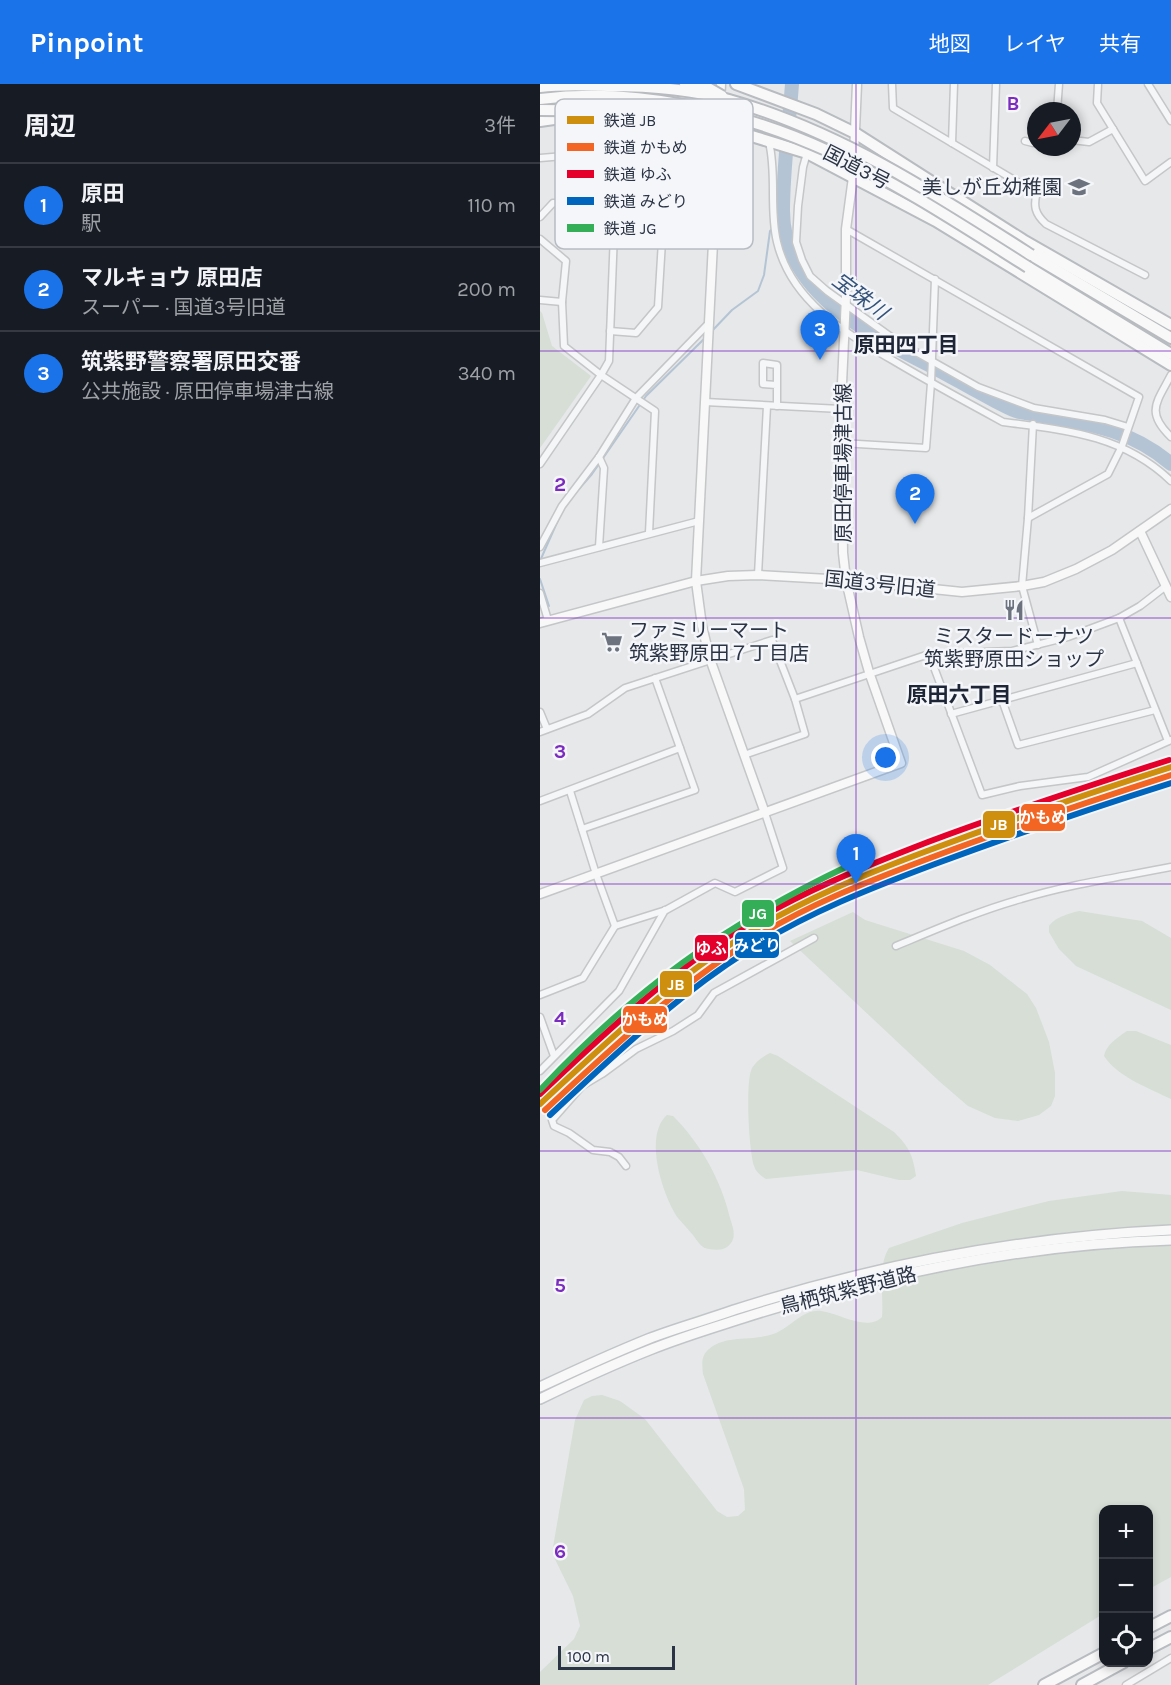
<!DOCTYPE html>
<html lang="ja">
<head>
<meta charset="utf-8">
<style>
	body { margin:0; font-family:Karla,"Noto Sans JP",sans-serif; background:#242831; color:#f1f3f6 }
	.controls { position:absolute; right:18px; bottom:18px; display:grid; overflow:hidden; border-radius:12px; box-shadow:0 3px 9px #0003 }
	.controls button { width:54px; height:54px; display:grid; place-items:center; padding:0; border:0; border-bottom:2px solid #363941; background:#171b24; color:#f1f3f6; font:30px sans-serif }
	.compass { position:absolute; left:487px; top:18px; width:54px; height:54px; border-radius:50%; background:#171b24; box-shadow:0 3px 9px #0003; rotate:238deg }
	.scale { position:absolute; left:18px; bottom:15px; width:117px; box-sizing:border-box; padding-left:6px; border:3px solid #2b3445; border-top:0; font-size:16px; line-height:21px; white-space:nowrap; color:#2b3445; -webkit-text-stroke:4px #f4f6f9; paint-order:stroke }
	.you { position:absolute; left:346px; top:674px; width:21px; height:21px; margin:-15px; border:4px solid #fff; border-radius:50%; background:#1a73e8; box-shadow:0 0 0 9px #1a73e833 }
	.badge { display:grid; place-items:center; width:39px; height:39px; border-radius:50%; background:#1a73e8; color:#fff; font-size:20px; font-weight:700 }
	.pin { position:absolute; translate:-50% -50px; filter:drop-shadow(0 2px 3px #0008) }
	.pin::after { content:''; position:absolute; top:32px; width:21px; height:18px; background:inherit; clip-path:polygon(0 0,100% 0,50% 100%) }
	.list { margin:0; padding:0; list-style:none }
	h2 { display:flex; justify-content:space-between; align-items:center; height:78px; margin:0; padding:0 24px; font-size:26px }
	h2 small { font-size:20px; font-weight:400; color:#9ea1a6 }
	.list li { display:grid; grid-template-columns:39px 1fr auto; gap:18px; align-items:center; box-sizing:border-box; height:84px; padding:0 24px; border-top:2px solid #363941 }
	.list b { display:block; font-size:22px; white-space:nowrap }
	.list p { margin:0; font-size:20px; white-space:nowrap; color:#9ea1a6 }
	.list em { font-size:20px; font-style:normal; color:#9ea1a6 }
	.icon { flex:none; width:33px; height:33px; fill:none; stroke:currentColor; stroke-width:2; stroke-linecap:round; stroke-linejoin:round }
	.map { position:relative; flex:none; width:631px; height:1601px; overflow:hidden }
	header { display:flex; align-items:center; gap:36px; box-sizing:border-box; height:84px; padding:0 30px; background:#1a73e8; color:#fff }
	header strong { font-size:28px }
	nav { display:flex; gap:33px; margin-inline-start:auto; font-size:21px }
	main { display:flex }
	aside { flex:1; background:#171b24 }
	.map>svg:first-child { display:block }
	.green { fill:#d6ded6 }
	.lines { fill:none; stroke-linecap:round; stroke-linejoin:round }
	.stream { stroke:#b4c4d5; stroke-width:2 }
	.river { stroke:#b4c4d5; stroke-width:14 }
	.street-casing { stroke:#c4c6c8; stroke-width:9 }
	.secondary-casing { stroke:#c4c6c8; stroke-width:11 }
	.primary-casing { stroke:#c2c5c8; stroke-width:12 }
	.highway-casing { stroke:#b8bbbf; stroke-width:14 }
	.street { stroke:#f5f6f7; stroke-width:6 }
	.secondary { stroke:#f8f8f8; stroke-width:8 }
	.primary { stroke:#f8f8f8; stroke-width:9 }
	.highway { stroke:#f8f8f8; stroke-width:10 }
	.rail-casing { stroke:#cecfd2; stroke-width:4.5 }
	.rail { stroke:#f4f6f9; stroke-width:2; stroke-dasharray:7; stroke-linecap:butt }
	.highway-bridge-casing { stroke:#b8bbbf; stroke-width:14; stroke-linecap:butt }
	.highway-bridge { stroke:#f8f8f8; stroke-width:10 }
	.rail-1-casing { stroke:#f4f6f9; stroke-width:10 }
	.rail-2-casing { stroke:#f4f6f9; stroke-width:10 }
	.rail-3-casing { stroke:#f4f6f9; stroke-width:10 }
	.rail-4-casing { stroke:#f4f6f9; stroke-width:10 }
	.rail-5-casing { stroke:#f4f6f9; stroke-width:10 }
	.rail-1 { stroke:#ce8f0e; stroke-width:6 }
	.rail-2 { stroke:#f26522; stroke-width:6 }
	.rail-3 { stroke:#e4002b; stroke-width:6 }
	.rail-4 { stroke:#0065bd; stroke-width:6 }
	.rail-5 { stroke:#35af57; stroke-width:6 }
	.grid { fill:none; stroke:#7b2cbf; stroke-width:1.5; stroke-opacity:0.55 }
	.labels { text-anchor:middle; stroke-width:5; stroke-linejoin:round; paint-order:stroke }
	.street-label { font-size:20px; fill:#2b3445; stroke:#f4f6f9 }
	.poi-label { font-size:20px; fill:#2b3445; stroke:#f4f6f9; text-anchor:end }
	.water-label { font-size:21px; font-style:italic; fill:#34527a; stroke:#f4f6f9 }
	.neighbourhood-label { font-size:21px; font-weight:bold; fill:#1d2536; stroke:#f4f6f9 }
	.key { fill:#f4f6f9; stroke:#b8bcc3; stroke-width:1.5 }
	.key-label { font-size:16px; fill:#2b3445 }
	.grid-label { font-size:20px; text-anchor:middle; font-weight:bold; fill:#7b2cbf; stroke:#f4f6f9; stroke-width:5; stroke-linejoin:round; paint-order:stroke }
	.line-badge { stroke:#f4f6f9; stroke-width:2 }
	.badge-label { font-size:16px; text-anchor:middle; font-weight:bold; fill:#fff }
</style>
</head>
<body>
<header>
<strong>Pinpoint</strong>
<nav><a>地図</a><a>レイヤ</a><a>共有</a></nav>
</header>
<main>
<aside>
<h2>周辺<small>3件</small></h2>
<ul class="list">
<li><span class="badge">1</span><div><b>原田</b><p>駅</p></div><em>110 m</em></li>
<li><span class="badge">2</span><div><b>マルキョウ 原田店</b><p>スーパー · 国道3号旧道</p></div><em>200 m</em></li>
<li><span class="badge">3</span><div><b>筑紫野警察署原田交番</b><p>公共施設 · 原田停車場津古線</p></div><em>340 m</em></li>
</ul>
</aside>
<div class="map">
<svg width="631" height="1601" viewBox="0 0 631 1601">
	<rect width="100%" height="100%" fill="#e6e8ea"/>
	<g class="green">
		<polygon points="0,227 2,229 12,262 51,292 0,364"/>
		<path d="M539,827L602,837L631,854V926L536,882L519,865L509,848V842C517,832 528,830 539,827Z"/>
		<polygon points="313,828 325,836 424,867 450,881 487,910 496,924 509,958 515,989 515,1012 511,1022 499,1031 478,1037 455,1034 428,1022 399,997 250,857"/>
		<path d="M587,947H596L631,961V1015C609,1004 579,994 564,972C566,961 578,953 587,947Z"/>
		<path d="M230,969L238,972L354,1048C369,1063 373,1071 376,1092L370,1096H359L317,1086L226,1095C221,1092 216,1088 214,1082C209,1066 205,998 212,984C216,977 224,972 230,969Z"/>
		<path d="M127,1031L133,1032C161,1060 181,1096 190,1134C193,1144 198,1155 187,1163C181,1167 172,1166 165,1164C160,1162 156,1155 153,1151C148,1145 143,1140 138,1134C123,1112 103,1052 127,1031Z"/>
		<path d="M582,1107L631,1111V1493L609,1505L608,1426H564L563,1530L448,1601H0V1588L34,1555L40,1542L33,1512L12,1469L35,1336L44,1316L52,1312L62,1311L80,1317L105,1335L177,1427L187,1433L198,1432L205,1426L204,1405L163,1290C162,1279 161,1272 169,1265C185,1250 215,1258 236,1249C251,1243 263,1225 281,1227C299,1229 327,1248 342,1233C344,1211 337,1183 349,1164L422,1139L509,1117Z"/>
	</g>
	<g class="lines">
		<g class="stream">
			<polyline points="171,248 192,226 218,207 224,191 230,147 244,134"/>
			<polyline points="38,406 52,390 106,312 165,254"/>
			<polyline points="0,477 22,427"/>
			<polyline points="0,495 9,522"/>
		</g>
		<path class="river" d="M252,0C249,42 243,85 243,127C243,206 326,249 387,280C410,292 432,305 455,317C463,321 471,326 479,328C536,339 585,340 631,380"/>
		<defs>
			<g id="street">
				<path d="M352,0L353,24L481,100L497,108C493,122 495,130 506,140L605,191"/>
				<polyline points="558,0 557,19 605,97 631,78"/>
				<polyline points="608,0 631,37"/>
				<polyline points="517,27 519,0"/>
				<polyline points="532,56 549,58 573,45"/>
				<polyline points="485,57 493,59"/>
				<path d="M229,58C237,91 229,125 237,158C252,220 308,250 359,280C393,300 428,319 463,338C526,346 583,351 631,397"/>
				<polyline points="412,59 414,0"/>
				<polyline points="267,69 263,83 258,122 256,158 262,176 270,192 287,207 358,258 438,303 494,324 565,336 588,343"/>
				<polyline points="0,74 48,70 77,72 69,277 61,291 0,380"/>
				<polyline points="453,84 456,0"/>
				<polyline points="0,133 13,119 175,126"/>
				<polyline points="306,145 599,313 582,362 568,390 488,434"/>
				<polyline points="0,155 26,177 22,218 24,262 61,291 115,327 109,449"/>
				<polyline points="0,216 22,218"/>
				<polyline points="70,247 96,249 118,223 124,124"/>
				<path d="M631,291C617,318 605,328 631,353"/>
				<polyline points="236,301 223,300 223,279 237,281 237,322"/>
				<polyline points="165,318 301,325"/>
				<polyline points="493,340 488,434 482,502 498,561"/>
				<polyline points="301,359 386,364 391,299 395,195"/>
				<polyline points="0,463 22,422 59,373 96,314 169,239"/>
				<polyline points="59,463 64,384 59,373"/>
				<polyline points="0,479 159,437"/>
				<polyline points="218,491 227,322"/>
				<polyline points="0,509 8,536"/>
				<polyline points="579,534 628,657"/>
				<polyline points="389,570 442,711 480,702 548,693 631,656"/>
				<polyline points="255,615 389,570 472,567 528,553 579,534 600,522 626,502"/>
				<polyline points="462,616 478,661 615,626"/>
				<polyline points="0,628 7,645"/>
				<polyline points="411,630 597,579"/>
				<polyline points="0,648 48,630 85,604 232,556 255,615 265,650 204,671"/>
				<polyline points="30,707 56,790 75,842"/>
				<polyline points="0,717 140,664"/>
				<polyline points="42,745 155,706 115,594"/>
				<path d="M356,862C397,845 438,827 481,815C530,800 581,793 631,783"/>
				<polyline points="0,911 43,894 75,842 126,826 175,799 195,808 243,784 225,729"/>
				<polyline points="0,933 14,972"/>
				<polyline points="0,987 79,907 125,826"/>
				<polyline points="86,1082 79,1073 70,1068 53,1066 29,1049 14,1042 12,1036 42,1002 62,990 96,965 133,947 158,931 174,909 274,854"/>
				<polyline points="586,1601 631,1574"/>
			</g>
			<g id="secondary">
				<polyline points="181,0 156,497 162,542 170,575 225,729"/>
				<polyline points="600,447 631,513"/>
				<polyline points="0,539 156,497 188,492 218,491 306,496 422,508 482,502 504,498 536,485 572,466 631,425"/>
				<polyline points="0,810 361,679 329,588 319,553 306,496 303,469 301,321 306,213 306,145 313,93 317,0"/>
			</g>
			<g id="primary">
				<path d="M0,1303C36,1286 71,1270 108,1255C136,1244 166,1236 194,1226C338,1180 479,1153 631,1146"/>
				<path d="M0,1315C37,1297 74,1280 112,1265C142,1253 172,1244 203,1234C340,1190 487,1160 631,1156"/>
			</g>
			<g id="highway">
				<polyline points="196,0 276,30 315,49 483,156 631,241"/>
				<polyline points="132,36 205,50 267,69 396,137 631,281"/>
				<polyline points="0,37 42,31"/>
				<polyline points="491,171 631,254"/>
				<polyline points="488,183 631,270"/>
				<polyline points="608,1544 631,1532"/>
				<polyline points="608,1565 631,1553"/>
				<polyline points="504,1601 564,1569"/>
				<polyline points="542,1601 584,1578"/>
			</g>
		</defs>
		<use href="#street" class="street-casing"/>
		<use href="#secondary" class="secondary-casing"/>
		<use href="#primary" class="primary-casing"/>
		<use href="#highway" class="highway-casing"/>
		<use href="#street" class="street"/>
		<use href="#secondary" class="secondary"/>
		<use href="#primary" class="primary"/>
		<use href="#highway" class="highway"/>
		<defs>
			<polyline id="rail" points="308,782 315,779"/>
		</defs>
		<use href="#rail" class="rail-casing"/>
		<use href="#rail" class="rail"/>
		<defs>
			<g id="highway-bridge">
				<polyline points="145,0 168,4 182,12"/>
				<path d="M0,3C22,0 46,1 68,2C108,2 151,5 189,16C299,47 396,110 491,171"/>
				<path d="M0,15C96,3 200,27 288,67C358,99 423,142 488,183"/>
				<polyline points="0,26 101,27 181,37"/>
			</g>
		</defs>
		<use href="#highway-bridge" class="highway-bridge-casing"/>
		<use href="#highway-bridge" class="highway-bridge"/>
		<defs>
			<path id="rail-1" d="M0,1020C64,961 128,899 202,853C260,817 323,791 387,767C467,737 549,709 631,683"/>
			<path id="rail-2" d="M5,1026C69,967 132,907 205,860C262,823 326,798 390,774C470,744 550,717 631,691"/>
			<path id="rail-3" d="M0,1010C63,951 126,891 199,846C259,809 323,783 388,758C468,728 548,702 629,676"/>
			<path id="rail-4" d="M10,1031C73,972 136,912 209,866C267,829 331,804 395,780C473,751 552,724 631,699"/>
			<path id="rail-5" d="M0,1006C94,906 184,841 308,782"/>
		</defs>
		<use href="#rail-1" class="rail-1-casing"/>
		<use href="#rail-2" class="rail-2-casing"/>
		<use href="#rail-3" class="rail-3-casing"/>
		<use href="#rail-4" class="rail-4-casing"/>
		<use href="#rail-5" class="rail-5-casing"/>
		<use href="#rail-1" class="rail-1"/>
		<use href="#rail-2" class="rail-2"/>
		<use href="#rail-3" class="rail-3"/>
		<use href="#rail-4" class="rail-4"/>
		<use href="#rail-5" class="rail-5"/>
	</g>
	<path class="grid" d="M316,0V1601M0,267H631M0,534H631M0,800H631M0,1067H631M0,1334H631"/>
	<defs>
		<symbol id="school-bare" viewBox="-9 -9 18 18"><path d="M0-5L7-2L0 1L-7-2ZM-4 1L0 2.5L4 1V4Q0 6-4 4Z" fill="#6c737f" stroke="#f4f6f9" stroke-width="2.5" paint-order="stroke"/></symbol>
		<symbol id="restaurant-bare" viewBox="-9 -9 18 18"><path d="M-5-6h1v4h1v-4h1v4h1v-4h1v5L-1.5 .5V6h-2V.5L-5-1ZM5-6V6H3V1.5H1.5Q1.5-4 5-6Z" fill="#6c737f" stroke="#f4f6f9" stroke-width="2.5" paint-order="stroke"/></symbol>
		<symbol id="supermarket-bare" viewBox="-9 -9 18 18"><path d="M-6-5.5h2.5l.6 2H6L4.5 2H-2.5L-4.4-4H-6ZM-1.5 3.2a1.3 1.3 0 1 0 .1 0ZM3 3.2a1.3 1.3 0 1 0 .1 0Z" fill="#6c737f" stroke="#f4f6f9" stroke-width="2.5" paint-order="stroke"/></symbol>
	</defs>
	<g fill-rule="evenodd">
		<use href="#school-bare" x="524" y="88" width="30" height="30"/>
		<use href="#restaurant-bare" x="459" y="511" width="30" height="30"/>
		<use href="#supermarket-bare" x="57" y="543" width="30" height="30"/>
	</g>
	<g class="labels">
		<g class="street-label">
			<text transform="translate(317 83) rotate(27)" y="7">国道3号</text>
			<text transform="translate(303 379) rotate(-90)" y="7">原田停車場津古線</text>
			<text transform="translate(340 500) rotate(6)" y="7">国道3号旧道</text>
			<text transform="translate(308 1206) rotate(-14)" y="7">鳥栖筑紫野道路</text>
		</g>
		<g class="poi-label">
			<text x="522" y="110">美しが丘幼稚園</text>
			<text x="89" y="553" text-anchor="start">ファミリーマート<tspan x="89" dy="23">筑紫野原田７丁目店</tspan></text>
			<text x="474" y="559" text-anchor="middle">ミスタードーナツ<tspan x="474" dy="23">筑紫野原田ショップ</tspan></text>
		</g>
		<g class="water-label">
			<text transform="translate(320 212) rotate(37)" y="7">宝珠川</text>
		</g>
		<g class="neighbourhood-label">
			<text x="366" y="268">原田四丁目</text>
			<text x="419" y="618">原田六丁目</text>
		</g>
	</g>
	<rect x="15" y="15" width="198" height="150" rx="9" class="key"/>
	<rect x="27" y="32" width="27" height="8" fill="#ce8f0e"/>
	<rect x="27" y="59" width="27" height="8" fill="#f26522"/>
	<rect x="27" y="86" width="27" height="8" fill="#e4002b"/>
	<rect x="27" y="113" width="27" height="8" fill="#0065bd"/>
	<rect x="27" y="140" width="27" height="8" fill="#35af57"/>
	<g class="key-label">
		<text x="64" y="42">鉄道 JB</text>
		<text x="64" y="69">鉄道 かもめ</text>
		<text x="64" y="96">鉄道 ゆふ</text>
		<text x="64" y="123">鉄道 みどり</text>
		<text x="64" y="150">鉄道 JG</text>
	</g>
	<g class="grid-label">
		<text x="473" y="26">B</text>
		<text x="20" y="407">2</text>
		<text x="20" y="674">3</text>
		<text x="20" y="941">4</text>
		<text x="20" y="1208">5</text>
		<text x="20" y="1474">6</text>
	</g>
	<g class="line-badge">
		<rect x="480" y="719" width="46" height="29" rx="6" fill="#f26522"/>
		<rect x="442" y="726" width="34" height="29" rx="6" fill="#ce8f0e"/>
		<rect x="201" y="815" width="34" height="29" rx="6" fill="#35af57"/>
		<rect x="194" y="847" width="46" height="28" rx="6" fill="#0065bd"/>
		<rect x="154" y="850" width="35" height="28" rx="6" fill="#e4002b"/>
		<rect x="119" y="886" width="34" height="28" rx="6" fill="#ce8f0e"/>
		<rect x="82" y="921" width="46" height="29" rx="6" fill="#f26522"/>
	</g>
	<g class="badge-label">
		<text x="503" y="739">かもめ</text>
		<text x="459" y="746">JB</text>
		<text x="218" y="835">JG</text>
		<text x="217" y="867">みどり</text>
		<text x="171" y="870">ゆふ</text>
		<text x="136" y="906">JB</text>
		<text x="105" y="941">かもめ</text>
	</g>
</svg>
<div class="controls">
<button>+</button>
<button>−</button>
<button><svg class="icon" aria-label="locate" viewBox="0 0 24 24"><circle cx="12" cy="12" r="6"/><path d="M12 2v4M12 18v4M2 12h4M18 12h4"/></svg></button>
</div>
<svg class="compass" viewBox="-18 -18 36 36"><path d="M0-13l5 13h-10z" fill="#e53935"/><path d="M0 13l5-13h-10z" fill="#9ea1a6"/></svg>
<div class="scale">100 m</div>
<div class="you"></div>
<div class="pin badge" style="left:316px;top:800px">1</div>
<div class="pin badge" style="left:375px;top:440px">2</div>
<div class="pin badge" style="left:280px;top:276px">3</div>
</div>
</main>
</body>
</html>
